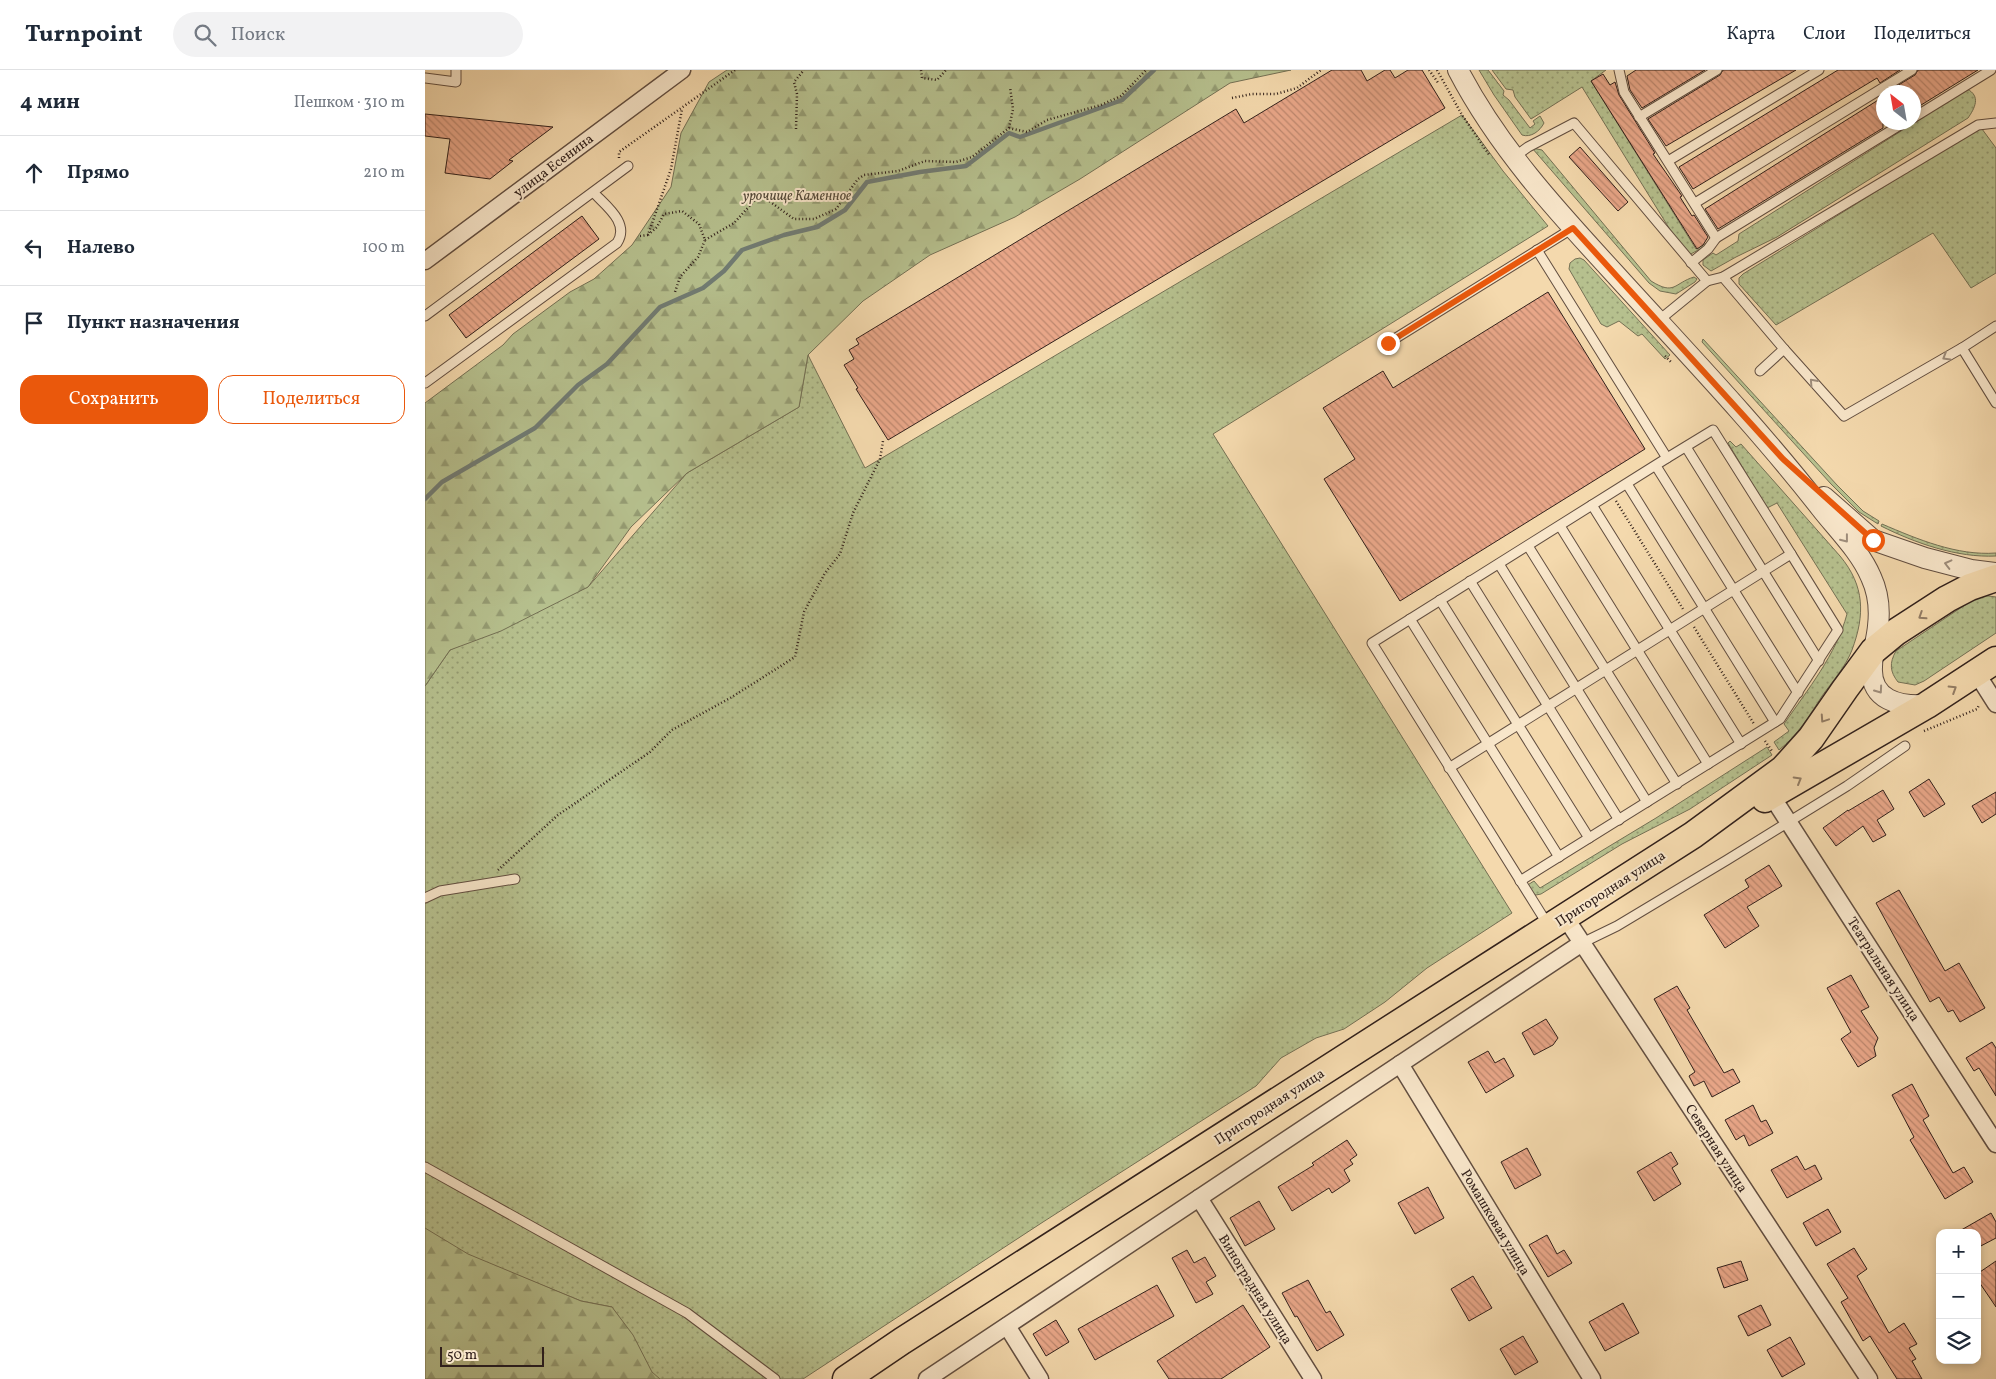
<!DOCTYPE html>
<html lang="ru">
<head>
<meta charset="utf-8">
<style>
	body { margin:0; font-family:Vollkorn,serif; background:#f2f2f3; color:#1f2937 }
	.controls { position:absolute; right:15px; bottom:15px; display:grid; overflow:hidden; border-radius:10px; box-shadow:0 2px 8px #0003 }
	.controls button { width:45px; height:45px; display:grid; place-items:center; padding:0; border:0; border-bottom:1px solid #e0e1e3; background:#fff; color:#1f2937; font:25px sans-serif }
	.compass { position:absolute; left:1451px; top:15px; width:45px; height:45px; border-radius:50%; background:#fff; box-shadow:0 2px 8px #0003; rotate:329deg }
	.scale { position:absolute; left:15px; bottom:12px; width:104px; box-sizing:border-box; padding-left:5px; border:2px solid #31201b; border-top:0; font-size:14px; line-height:18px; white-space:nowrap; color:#31201b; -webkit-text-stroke:4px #f8e6ca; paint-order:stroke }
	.stop { position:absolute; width:15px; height:15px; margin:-11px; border:4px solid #ea580c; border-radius:50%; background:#fff }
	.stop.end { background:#ea580c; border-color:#fff; box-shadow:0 1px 5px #0008 }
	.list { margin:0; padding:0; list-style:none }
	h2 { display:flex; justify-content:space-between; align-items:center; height:65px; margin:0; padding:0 20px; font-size:21px }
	h2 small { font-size:16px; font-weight:400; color:#747a83 }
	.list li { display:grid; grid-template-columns:32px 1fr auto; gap:15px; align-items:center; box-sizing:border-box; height:75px; padding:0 20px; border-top:1px solid #e0e1e3 }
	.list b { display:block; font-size:19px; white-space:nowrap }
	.list em { font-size:16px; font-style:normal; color:#747a83 }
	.actions { display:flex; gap:10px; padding:15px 20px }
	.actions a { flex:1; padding:11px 0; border:1px solid #ea580c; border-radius:15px; text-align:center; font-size:18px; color:#ea580c }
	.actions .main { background:#ea580c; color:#fff }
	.icon { flex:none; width:28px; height:28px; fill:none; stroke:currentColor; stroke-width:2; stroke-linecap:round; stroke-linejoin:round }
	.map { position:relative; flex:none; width:1571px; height:1309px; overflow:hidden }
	header { display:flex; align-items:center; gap:30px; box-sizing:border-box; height:70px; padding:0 25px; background:#fff; border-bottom:1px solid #e0e1e3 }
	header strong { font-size:24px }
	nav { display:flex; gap:28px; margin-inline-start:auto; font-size:18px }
	.search { width:350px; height:45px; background:#f2f2f3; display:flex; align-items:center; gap:12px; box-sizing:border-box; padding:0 18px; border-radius:28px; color:#747a83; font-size:19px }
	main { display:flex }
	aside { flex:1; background:#fff }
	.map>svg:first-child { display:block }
	.green { fill:url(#green-dots); stroke:#747054 }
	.forest { fill:url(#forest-firs); stroke:#747054 }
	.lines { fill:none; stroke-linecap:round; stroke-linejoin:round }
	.stream { stroke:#717c74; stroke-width:4.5 }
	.building { fill:url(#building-back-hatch); stroke:#31201b }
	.service-casing { stroke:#624e40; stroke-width:11 }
	.minor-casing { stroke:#624e40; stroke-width:19 }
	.tertiary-casing { stroke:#624e40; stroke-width:22 }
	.primary-casing { stroke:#31201b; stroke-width:29 }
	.path { stroke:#31201b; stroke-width:2.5; stroke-dasharray:1 2.5; stroke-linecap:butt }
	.service { stroke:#f8e6ca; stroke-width:9 }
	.minor { stroke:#f8e6ca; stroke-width:16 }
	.tertiary { stroke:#f8e6ca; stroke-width:20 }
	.primary { stroke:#f4d9ad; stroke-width:26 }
	.oneway { stroke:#9e8d7b }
	.oneway2 { stroke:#927c64 }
	.route { stroke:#ea580c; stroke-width:6 }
	.labels { text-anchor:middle; stroke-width:4; stroke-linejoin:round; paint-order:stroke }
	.street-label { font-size:14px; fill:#31201b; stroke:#f8e6ca }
	.park-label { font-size:14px; font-style:italic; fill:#524838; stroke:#f8e6ca }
</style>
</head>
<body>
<header>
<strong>Turnpoint</strong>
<div class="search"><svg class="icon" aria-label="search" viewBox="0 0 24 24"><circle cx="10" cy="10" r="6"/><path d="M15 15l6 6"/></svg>Поиск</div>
<nav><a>Карта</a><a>Слои</a><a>Поделиться</a></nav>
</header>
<main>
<aside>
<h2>4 мин<small>Пешком · 310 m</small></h2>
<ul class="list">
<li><svg class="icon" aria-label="ahead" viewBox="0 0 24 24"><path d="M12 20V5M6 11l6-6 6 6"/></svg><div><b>Прямо</b></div><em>210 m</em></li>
<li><svg class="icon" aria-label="left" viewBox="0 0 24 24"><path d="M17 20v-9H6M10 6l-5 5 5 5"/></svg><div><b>Налево</b></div><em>100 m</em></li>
<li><svg class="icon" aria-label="arrive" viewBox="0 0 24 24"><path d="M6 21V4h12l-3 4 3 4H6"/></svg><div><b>Пункт назначения</b></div></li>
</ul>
<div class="actions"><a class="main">Сохранить</a><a>Поделиться</a></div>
</aside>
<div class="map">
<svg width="1571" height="1309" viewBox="0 0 1571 1309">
	<defs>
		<pattern id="green-dots" width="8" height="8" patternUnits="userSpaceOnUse" patternTransform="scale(1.25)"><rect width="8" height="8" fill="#b6c08e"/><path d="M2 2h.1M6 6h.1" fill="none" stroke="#959c73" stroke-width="1.8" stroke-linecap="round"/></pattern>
		<pattern id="forest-firs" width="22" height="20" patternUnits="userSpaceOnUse" patternTransform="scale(1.25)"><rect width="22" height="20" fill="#b6c08e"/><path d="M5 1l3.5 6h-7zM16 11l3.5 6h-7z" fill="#959c73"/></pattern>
		<pattern id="building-back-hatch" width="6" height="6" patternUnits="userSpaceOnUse" patternTransform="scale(1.25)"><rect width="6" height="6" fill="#e8a688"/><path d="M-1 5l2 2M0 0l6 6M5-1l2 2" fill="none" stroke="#bd876e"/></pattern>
	</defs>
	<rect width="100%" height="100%" fill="#f4d9ad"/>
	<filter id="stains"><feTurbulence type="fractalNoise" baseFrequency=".004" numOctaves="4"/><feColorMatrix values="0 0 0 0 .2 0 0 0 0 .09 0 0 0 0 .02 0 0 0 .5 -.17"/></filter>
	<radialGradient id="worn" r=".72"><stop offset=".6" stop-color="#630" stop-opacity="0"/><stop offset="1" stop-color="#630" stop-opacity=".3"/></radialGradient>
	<g class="green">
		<path d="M1054,0H1063L1079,21L1078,25L1084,30L1105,58L1110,54L1108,51L1115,46L1119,53C1115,61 1106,68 1097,65L1069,25Z"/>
		<polygon points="1067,0 1181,0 1166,11 1271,179 1283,172 1284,174 1264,185 1249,166 1157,17 1106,49 1090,27 1088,20 1081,19"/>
		<path d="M1542,19C1556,26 1550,38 1543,48L1352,167L1311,187L1286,201L1278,195V190L1288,183L1291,185L1313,171L1314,164Z"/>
		<polygon points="1037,45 1078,101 1123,156 788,364 1087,843 1002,898 960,932 919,959 891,968 856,988 831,1016 618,1152 378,1309 229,1309 187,1237 156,1231 28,1179 0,1164 0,616 25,580 163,517 262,403 374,337 383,285 440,398"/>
		<polygon points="1557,59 1571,78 1571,203 1546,218 1508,163 1351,255 1314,214 1314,208 1318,204 1549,61"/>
		<path d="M1107,78L1117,80L1226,211C1250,226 1249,213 1269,207L1272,209L1270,212L1251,224L1235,221L1224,213Z"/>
		<polygon points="1155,188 1159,190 1245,285 1240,289 1217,264 1213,266 1194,251 1182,257 1176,254 1144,199 1145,193 1150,189"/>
		<polygon points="1278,269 1412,415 1438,441 1454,451 1453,454 1434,442 1406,414 1277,272"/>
		<path d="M1305,371L1311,377L1316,374L1415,486C1440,516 1440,545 1427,580C1421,596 1407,612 1397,626C1385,645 1372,666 1354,680L1349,672L1364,661L1359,654C1383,619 1411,585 1422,544L1352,433L1342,438L1303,373Z"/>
		<path d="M1457,454C1492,469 1532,486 1571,483V486C1532,488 1490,473 1456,456Z"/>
		<path d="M1556,525L1571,527V563L1499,611L1490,615L1473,612C1465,602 1464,593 1471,581L1549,529Z"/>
		<polygon points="1342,677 1347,685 1265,739 1197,774 1116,824 1111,825 1106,824 1101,816 1109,811 1115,818 1231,748"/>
	</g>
	<g class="forest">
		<polygon points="302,0 866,0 805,13 655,109 590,147 505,185 438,231 383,285 374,337 262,403 206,457 163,517 76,561 25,580 0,616 0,333 78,275 88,264 145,222 169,209 207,175 246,117 256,63 284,12"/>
		<polygon points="0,1158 43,1184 156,1231 187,1237 208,1265 227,1302 235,1309 0,1309"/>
	</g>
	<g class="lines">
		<polyline class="stream" points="0,429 17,412 110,358 153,315 182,294 235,237 278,218 299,201 317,180 359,165 392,157 420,140 442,112 495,102 541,96 584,63 595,67 697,30 729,0"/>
	</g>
	<g class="building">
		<polygon points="907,0 936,0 942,11 960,0 965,0 970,8 983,0 997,0 1020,38 463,370 431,319 433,318 419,295 429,289 424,280 434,274 431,269 811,39 819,53"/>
		<polygon points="1211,0 1280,0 1217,38 1205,20 1202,6"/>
		<polygon points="1298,0 1371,0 1241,76 1223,49 1295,5"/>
		<polygon points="1413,0 1475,0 1455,13 1452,8 1268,119 1254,97"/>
		<polygon points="1493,0 1553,0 1488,40 1488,22 1462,22 1490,5"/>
		<polygon points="1178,4 1185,15 1190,12 1194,25 1230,83 1228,84 1257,126 1255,127 1267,146 1269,145 1283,167 1278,175 1272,179 1166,11"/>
		<polygon points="1458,27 1458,58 1293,159 1280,139"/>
		<polygon points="0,44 128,57 84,90 88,91 65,109 20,103 25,69 0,66"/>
		<polygon points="1155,77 1203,132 1193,141 1144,87"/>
		<polygon points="157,146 174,169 41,268 24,245"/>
		<polygon points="1123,222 1220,379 975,531 899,409 930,389 898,338 958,301 968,318"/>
		<polygon points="1504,709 1520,734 1499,747 1484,722"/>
		<polygon points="1458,720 1469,739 1452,750 1461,765 1448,772 1438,756 1411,776 1398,758 1423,740 1423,741"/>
		<polygon points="1571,722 1571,744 1557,753 1547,736"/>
		<polygon points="1344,795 1357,816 1322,837 1334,856 1300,878 1279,845 1324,817 1320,810"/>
		<polygon points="1474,820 1520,901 1534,893 1560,938 1535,952 1528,940 1523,942 1514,927 1505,932 1451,833"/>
		<polygon points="1426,905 1444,937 1436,941 1453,968 1449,978 1451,986 1433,997 1416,969 1426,962 1402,918"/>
		<polygon points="1252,916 1265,938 1262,940 1299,1003 1308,999 1315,1012 1287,1027 1279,1011 1269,1016 1264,1006 1270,1002 1229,929"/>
		<polygon points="1121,949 1133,968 1128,975 1109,985 1097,963"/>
		<polygon points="1567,972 1571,978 1571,1026 1554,998 1549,1001 1541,988"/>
		<polygon points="1063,981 1070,993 1079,988 1089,1006 1061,1023 1043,992"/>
		<polygon points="1487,1014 1504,1046 1498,1050 1528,1103 1539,1097 1548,1112 1520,1129 1485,1070 1489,1067 1467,1025"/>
		<polygon points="1328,1035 1336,1052 1341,1050 1348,1063 1324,1076 1319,1065 1311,1070 1300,1050"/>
		<polygon points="922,1070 932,1085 925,1090 928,1094 919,1100 925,1111 907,1123 904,1118 867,1141 853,1117 889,1095 887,1093"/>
		<polygon points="1102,1078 1116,1105 1090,1119 1076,1092"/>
		<polygon points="1246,1082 1253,1094 1247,1098 1256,1114 1229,1131 1212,1102"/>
		<polygon points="1372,1086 1380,1100 1390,1095 1397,1109 1362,1128 1346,1100"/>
		<polygon points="1003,1117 1019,1148 990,1164 973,1133"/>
		<polygon points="834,1131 850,1159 820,1176 805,1148"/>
		<polygon points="1403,1139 1416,1162 1391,1176 1378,1153"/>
		<polygon points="1566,1143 1571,1152 1571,1168 1552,1178 1552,1163 1531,1163"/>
		<polygon points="1122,1165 1132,1184 1139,1180 1147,1193 1123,1207 1104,1175"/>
		<polygon points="1429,1178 1442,1199 1432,1206 1464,1263 1479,1253 1492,1274 1484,1278 1491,1289 1487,1291 1497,1309 1472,1309 1445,1266 1438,1271 1416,1232 1423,1228 1402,1194"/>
		<polygon points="762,1180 769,1193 780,1187 791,1206 781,1212 788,1224 771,1233 747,1188"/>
		<polygon points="1316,1191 1323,1210 1299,1218 1292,1198"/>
		<polygon points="1571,1191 1571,1237 1552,1209 1552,1204"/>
		<polygon points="1048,1206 1067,1238 1044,1251 1026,1219"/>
		<polygon points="883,1210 901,1243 905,1241 919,1265 892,1281 872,1246 870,1247 857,1223"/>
		<polygon points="732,1215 749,1246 670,1290 653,1259"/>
		<polygon points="1198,1233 1214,1263 1180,1281 1164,1252"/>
		<polygon points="818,1235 845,1277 796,1309 744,1309 732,1291"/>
		<polygon points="1336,1235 1346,1255 1323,1266 1313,1246"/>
		<polygon points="631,1250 644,1272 621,1286 608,1264"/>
		<polygon points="1098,1266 1113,1292 1090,1305 1075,1279"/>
		<polygon points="1365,1267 1380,1294 1357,1307 1342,1280"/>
	</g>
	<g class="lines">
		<defs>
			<g id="service">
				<polyline points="1194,0 1199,22 1291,168 1480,52"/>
				<polyline points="0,8 31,12 31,0"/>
				<polyline points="1214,47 1292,0"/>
				<polyline points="1488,48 1566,0"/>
				<polyline points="1088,88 1103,77 1149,53 1282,211"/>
				<polyline points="1243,91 1394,0"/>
				<polyline points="1270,133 1487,0"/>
				<polyline points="1112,180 1242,388 947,573 1123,855"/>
				<polyline points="1266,193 1283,179 1291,168"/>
				<polyline points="1298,207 1553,55 1571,53"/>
				<polyline points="0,246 203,96"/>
				<polyline points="1233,251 1282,211 1298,207 1359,279 1335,301"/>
				<polyline points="963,273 1148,158"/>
				<polyline points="1537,278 1571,256"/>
				<polyline points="1359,279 1419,346 1537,278 1571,333"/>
				<path d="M0,313L192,173C205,153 181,136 169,123"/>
				<polyline points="1261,377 1394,591"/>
				<polyline points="1242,388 1288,360 1366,484"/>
				<polyline points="1231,396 1373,623"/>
				<polyline points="1202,414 1350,652"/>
				<polyline points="1167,435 1316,674"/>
				<polyline points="1135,456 1283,694"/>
				<polyline points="1103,476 1252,714"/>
				<polyline points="1074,494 1222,732"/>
				<polyline points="1045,511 1194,750"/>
				<polyline points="1015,530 1164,768"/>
				<polyline points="985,549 1134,787"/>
				<polyline points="1024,698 1366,484 1413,560 1355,649 1095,811"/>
				<polyline points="0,828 15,821 90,809"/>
				<polyline points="1157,873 1192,856 1302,790 1422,716 1480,676"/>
				<polyline points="0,1097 262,1243 350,1309"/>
			</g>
			<g id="minor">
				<polyline points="0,191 257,0"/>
				<polyline points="1552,604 1571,634"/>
				<polyline points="1346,725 1571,1074"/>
				<polyline points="1140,847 1444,1309"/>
				<polyline points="975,994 1167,1309"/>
				<polyline points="774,1128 888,1309"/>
				<polyline points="582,1256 615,1309"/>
				<polyline points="502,1309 1157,873"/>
			</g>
			<g id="tertiary">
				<path d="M1033,0C1073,77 1131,140 1189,203C1259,280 1331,355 1395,437C1412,459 1435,481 1446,507C1453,522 1455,539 1453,556C1452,569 1447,583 1447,597C1445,630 1474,637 1502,635"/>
				<polyline points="1399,427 1448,470 1500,488 1546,500 1571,503"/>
			</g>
			<g id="primary">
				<polyline points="1340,729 1502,635 1571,590"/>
				<polyline points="421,1309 477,1271 1268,765 1358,699 1386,668 1420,619 1448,581 1471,562 1522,529 1545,517 1571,508"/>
			</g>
		</defs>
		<use href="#service" class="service-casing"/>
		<use href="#minor" class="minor-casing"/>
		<use href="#tertiary" class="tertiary-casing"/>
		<use href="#primary" class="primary-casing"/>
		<g class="path">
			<polyline points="496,0 497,8 512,10 521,0"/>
			<polyline points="1004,0 1014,14"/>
			<polyline points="1012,0 1037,45 1065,86"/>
			<polyline points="807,28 827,24 851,24 872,18 896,0"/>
			<polyline points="584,58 588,39 585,17"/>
			<polyline points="371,59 372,24 369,12 379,0"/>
			<polyline points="194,88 194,82 310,0"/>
			<polyline points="223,165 232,157 239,144 257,141 274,154 280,170 273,187 255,207 250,222"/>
			<polyline points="215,166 223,165 246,99 257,39"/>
			<polyline points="280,170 309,153 330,130 340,128 369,149 389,149 411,139 433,109 439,105 473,101 500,91 531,92 547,87 584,58 602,62 622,50 676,35 696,26 721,0"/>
			<polyline points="1240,286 1246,292"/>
			<polyline points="1191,431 1258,539"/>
			<polyline points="1269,557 1329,654"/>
			<polyline points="1499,661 1552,639 1554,635"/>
			<polyline points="1340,671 1347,681"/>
			<polyline points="73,800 133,745 225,682 247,660 307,627 370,587 379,542 400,503 415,484 428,443 455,389 458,371"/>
		</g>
		<use href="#service" class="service"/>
		<use href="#minor" class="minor"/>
		<use href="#tertiary" class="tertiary"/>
		<use href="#primary" class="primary"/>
	</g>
	<defs><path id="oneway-chevron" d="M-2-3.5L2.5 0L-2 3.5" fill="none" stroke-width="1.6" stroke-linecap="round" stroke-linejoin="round" transform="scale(1.25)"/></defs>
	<g class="oneway">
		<use href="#oneway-chevron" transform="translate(1521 287) rotate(149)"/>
		<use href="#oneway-chevron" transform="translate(1388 312) rotate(-132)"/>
		<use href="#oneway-chevron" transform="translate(1420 469) rotate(52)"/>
		<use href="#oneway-chevron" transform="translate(1523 494) rotate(-166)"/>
		<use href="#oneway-chevron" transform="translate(1454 620) rotate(55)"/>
	</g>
	<g class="oneway2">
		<use href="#oneway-chevron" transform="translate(1497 546) rotate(147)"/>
		<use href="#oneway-chevron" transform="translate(1528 619) rotate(-32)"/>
		<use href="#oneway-chevron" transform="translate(1399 649) rotate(124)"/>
		<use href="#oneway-chevron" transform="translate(1373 710) rotate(-30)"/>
	</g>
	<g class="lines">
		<polyline class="route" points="963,273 1148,158 1358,389 1448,470"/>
	</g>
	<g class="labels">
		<g class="street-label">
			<text transform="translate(128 95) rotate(-37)" y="5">улица Есенина</text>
			<text transform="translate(1185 818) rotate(-33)" y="5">Пригородная улица</text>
			<text transform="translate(1459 899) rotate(57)" y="5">Театральная улица</text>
			<text transform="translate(844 1036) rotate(-33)" y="5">Пригородная улица</text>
			<text transform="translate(1292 1078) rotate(57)" y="5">Северная улица</text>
			<text transform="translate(1071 1152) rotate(59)" y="5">Ромашковая улица</text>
			<text transform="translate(831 1219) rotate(58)" y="5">Виноградная улица</text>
		</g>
		<g class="park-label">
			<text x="372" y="130">урочище Каменное</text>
		</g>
	</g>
	<rect width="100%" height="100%" filter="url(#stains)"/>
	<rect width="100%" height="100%" fill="url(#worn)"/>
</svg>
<div class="controls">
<button>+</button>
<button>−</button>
<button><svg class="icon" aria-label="layers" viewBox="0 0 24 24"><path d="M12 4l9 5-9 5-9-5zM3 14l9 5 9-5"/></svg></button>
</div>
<svg class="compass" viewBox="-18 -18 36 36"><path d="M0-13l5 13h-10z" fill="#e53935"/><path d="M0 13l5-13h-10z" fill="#747a83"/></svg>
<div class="scale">50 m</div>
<div class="stop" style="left:1448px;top:470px"></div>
<div class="stop end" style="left:963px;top:273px"></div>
</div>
</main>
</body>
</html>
